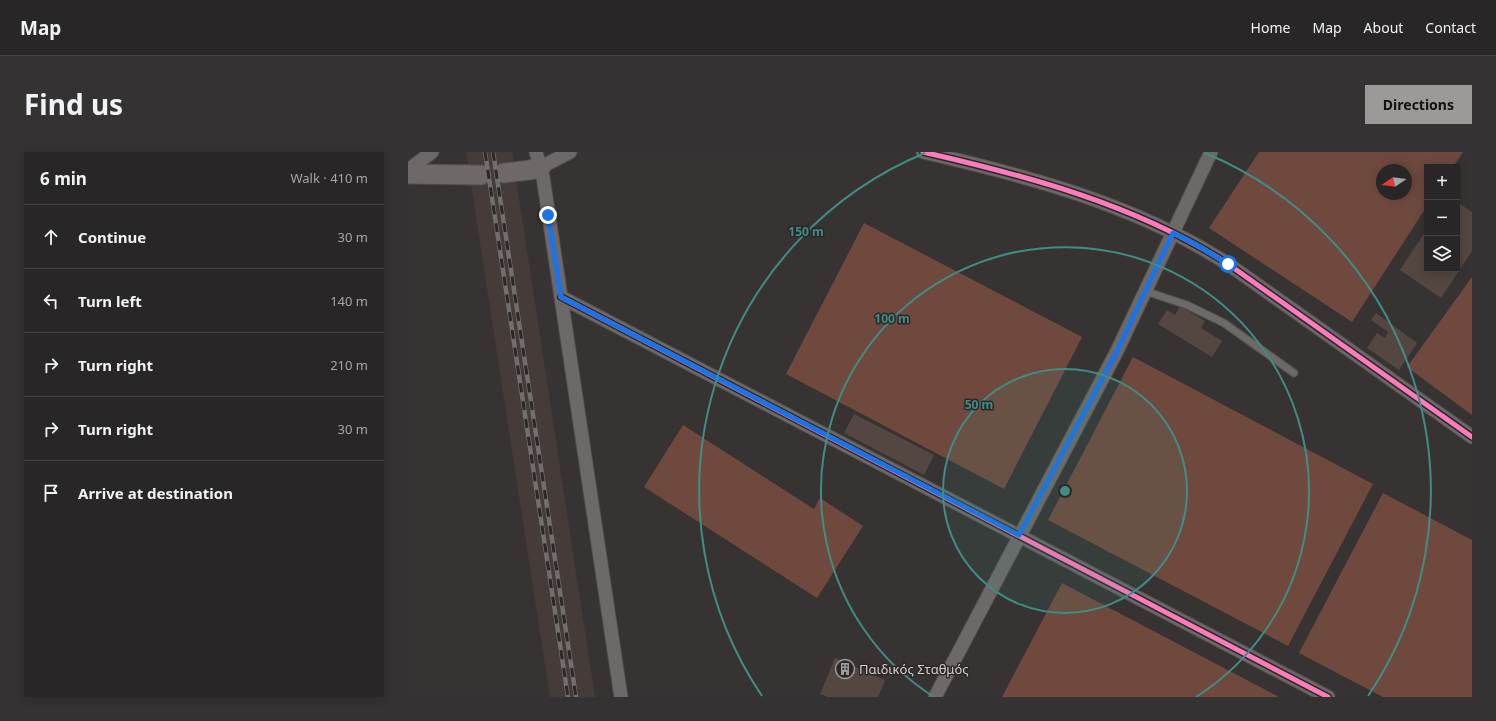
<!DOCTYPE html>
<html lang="en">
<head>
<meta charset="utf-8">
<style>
	body { margin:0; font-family:"Noto Sans",sans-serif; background:#343232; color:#f1f3f6 }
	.controls { position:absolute; right:12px; top:12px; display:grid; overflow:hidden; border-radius:0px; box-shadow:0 2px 10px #0003 }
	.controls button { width:36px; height:36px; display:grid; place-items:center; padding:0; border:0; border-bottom:1px solid #444343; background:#282626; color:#f1f3f6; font:20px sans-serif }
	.compass { position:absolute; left:968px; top:12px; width:36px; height:36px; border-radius:50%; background:#282626; box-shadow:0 2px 10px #0003; rotate:257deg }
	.stop { position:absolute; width:12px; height:12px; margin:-9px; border:3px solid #1a73e8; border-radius:50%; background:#fff }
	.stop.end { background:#1a73e8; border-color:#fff; box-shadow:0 1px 4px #0008 }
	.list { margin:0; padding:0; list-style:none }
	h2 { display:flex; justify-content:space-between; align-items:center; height:52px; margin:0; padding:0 16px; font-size:17px }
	h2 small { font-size:13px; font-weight:400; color:#a5a5a7 }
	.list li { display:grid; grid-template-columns:26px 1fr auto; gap:12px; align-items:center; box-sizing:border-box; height:64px; padding:0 16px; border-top:1px solid #444343 }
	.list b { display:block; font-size:15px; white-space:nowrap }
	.list em { font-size:13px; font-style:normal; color:#a5a5a7 }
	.icon { flex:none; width:22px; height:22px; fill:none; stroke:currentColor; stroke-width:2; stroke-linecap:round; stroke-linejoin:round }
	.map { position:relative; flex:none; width:1064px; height:545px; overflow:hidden; border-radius:0px }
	header { display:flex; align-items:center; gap:24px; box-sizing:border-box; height:56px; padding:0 20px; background:#282626; border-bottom:1px solid #444343 }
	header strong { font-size:19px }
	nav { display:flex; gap:22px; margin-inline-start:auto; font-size:14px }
	.intro { display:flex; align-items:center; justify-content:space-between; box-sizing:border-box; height:96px; padding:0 24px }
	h1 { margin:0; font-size:28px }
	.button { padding:10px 18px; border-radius:0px; background:#9c9998; color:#111; font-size:14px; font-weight:700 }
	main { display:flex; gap:24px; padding:0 24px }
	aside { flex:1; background:#282626; border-radius:0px; box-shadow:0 2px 10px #0003 }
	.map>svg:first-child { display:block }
	.built { fill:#453b38 }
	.green { fill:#6f493e; fill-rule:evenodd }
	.building { fill:#544742 }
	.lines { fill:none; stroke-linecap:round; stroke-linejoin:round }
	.lane-casing { stroke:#514f4e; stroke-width:9 }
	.street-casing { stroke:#514f4e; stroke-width:15 }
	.secondary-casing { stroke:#514f4e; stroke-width:21 }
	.lane { stroke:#6c6968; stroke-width:7 }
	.street { stroke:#6c6968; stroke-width:13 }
	.secondary { stroke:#6e6968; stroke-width:19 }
	.rail-casing { stroke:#716e6e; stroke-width:4.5 }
	.rail { stroke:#2d2827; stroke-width:3; stroke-dasharray:9; stroke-linecap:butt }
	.cycleway-casing { stroke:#2d2827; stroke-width:8 }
	.cycleway { stroke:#fd7abc; stroke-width:5 }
	.route { stroke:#1a73e8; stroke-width:5 }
	.ring { fill:none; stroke:#408c86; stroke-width:2 }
	.labels { text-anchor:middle; stroke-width:3; stroke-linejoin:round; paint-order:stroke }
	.poi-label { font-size:13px; fill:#d3d0cf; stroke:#2d2827; text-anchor:start }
	.centre { fill:#408c86; stroke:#2d2827; stroke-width:2 }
	.ring-label { font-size:12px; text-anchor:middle; font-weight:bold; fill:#408c86; stroke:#2d2827; stroke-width:3; stroke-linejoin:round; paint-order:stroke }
</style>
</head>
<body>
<header>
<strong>Map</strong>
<nav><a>Home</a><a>Map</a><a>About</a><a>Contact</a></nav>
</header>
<div class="intro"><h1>Find us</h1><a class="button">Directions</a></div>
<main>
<aside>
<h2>6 min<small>Walk · 410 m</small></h2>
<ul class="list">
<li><svg class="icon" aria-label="ahead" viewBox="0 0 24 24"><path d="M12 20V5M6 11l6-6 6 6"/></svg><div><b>Continue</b></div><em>30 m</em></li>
<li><svg class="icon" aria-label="left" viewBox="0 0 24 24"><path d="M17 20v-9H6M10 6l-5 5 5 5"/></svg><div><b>Turn left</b></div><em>140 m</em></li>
<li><svg class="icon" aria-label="right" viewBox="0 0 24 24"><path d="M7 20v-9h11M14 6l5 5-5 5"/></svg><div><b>Turn right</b></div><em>210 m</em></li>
<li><svg class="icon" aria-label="right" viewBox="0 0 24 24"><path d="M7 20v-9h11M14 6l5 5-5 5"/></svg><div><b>Turn right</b></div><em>30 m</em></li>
<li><svg class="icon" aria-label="arrive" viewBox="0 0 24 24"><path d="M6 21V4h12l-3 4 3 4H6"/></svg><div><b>Arrive at destination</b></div></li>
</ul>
</aside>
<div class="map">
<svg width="1064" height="545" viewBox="0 0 1064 545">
	<rect width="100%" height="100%" fill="#363332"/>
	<polygon class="built" points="58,0 104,0 187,545 142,545"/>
	<g class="green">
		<path d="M851,0H1055L1045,15H1019V54L944,170L801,76ZM974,18H998V42H974Z"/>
		<polygon points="456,71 674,185 596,337 378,222"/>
		<polygon points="1064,125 1064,263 999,215"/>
		<polygon points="725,205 965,332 880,494 640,368"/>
		<polygon points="275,273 406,357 412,346 455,374 409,446 236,335"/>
		<polygon points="975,341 1064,388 1064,545 975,545 891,501"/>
		<polygon points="654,431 871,545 594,545"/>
	</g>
	<g class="building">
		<polygon points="1049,50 1064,60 1064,99 1033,146 992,118 1019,77 1019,117 1049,117"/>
		<polygon points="772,154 797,169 793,176 814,189 804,205 750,172 759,158 767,163"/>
		<polygon points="968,161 1009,191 991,218 959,196 969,181 977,186 980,180 963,168"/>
		<polygon points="446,262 526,303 516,323 436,281"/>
		<polygon points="427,506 477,528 470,545 420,545 412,542"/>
	</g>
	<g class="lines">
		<defs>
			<polyline id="lane" points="737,139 779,153 816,171 886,221"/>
			<g id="street">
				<polyline points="128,0 135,25 213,545"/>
				<path d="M515,0C620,24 729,53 820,112L1064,285"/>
				<polyline points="133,15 162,0"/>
				<polyline points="0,18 24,0"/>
				<polyline points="153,145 920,545"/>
				<polyline points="527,545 709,199 803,0"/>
			</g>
			<g id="secondary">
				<polyline points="96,21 122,18 133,15"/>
				<polyline points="0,22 73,23"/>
			</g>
		</defs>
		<use href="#lane" class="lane-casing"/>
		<use href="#street" class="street-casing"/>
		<use href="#secondary" class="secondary-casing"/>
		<use href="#lane" class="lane"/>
		<use href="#street" class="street"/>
		<use href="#secondary" class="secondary"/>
		<defs>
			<g id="rail">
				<polyline points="77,0 160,545"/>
				<polyline points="85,0 168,545"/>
			</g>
		</defs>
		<use href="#rail" class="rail-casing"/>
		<use href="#rail" class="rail"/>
		<defs>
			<g id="cycleway">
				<path d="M515,0C620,24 729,53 820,112L1064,285"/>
				<polyline points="153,145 920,545"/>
			</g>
		</defs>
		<use href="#cycleway" class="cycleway-casing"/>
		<use href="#cycleway" class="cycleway"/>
	</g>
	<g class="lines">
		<polyline class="route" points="140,63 153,145 611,383 709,199 765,81 787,92 820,112"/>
	</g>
	<circle cx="657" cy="339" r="122" fill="#408c86" fill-opacity=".12"/>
	<g class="ring">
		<circle cx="657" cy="339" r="122"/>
		<path d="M526 545A244 244 0 1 1 788 545"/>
		<path d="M354 544A366 366 0 0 1 517 1M797 1A366 366 0 0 1 960 544"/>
	</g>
	<defs>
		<symbol id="building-ring" viewBox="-11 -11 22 22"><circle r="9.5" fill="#2d2827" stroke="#9c9998" stroke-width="1.5"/><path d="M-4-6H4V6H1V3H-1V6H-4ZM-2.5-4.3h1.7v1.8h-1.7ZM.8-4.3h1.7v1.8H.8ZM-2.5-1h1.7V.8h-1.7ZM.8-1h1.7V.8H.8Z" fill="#9c9998"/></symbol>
	</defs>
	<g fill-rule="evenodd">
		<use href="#building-ring" x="426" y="506" width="22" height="22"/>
	</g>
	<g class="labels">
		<g class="poi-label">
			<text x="451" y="522">Παιδικός Σταθμός</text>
		</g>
	</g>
	<circle cx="657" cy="339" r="6" class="centre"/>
	<g class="ring-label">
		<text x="398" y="84">150 m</text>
		<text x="484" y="171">100 m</text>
		<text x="571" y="257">50 m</text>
	</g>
</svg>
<div class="controls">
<button>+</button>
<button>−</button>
<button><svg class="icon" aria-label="layers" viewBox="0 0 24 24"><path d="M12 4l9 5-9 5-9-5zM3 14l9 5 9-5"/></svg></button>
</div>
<svg class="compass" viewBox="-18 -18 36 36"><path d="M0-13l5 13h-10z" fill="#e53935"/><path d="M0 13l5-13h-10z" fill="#a5a5a7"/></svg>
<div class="stop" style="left:820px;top:112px"></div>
<div class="stop end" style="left:140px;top:63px"></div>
</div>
</main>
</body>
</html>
